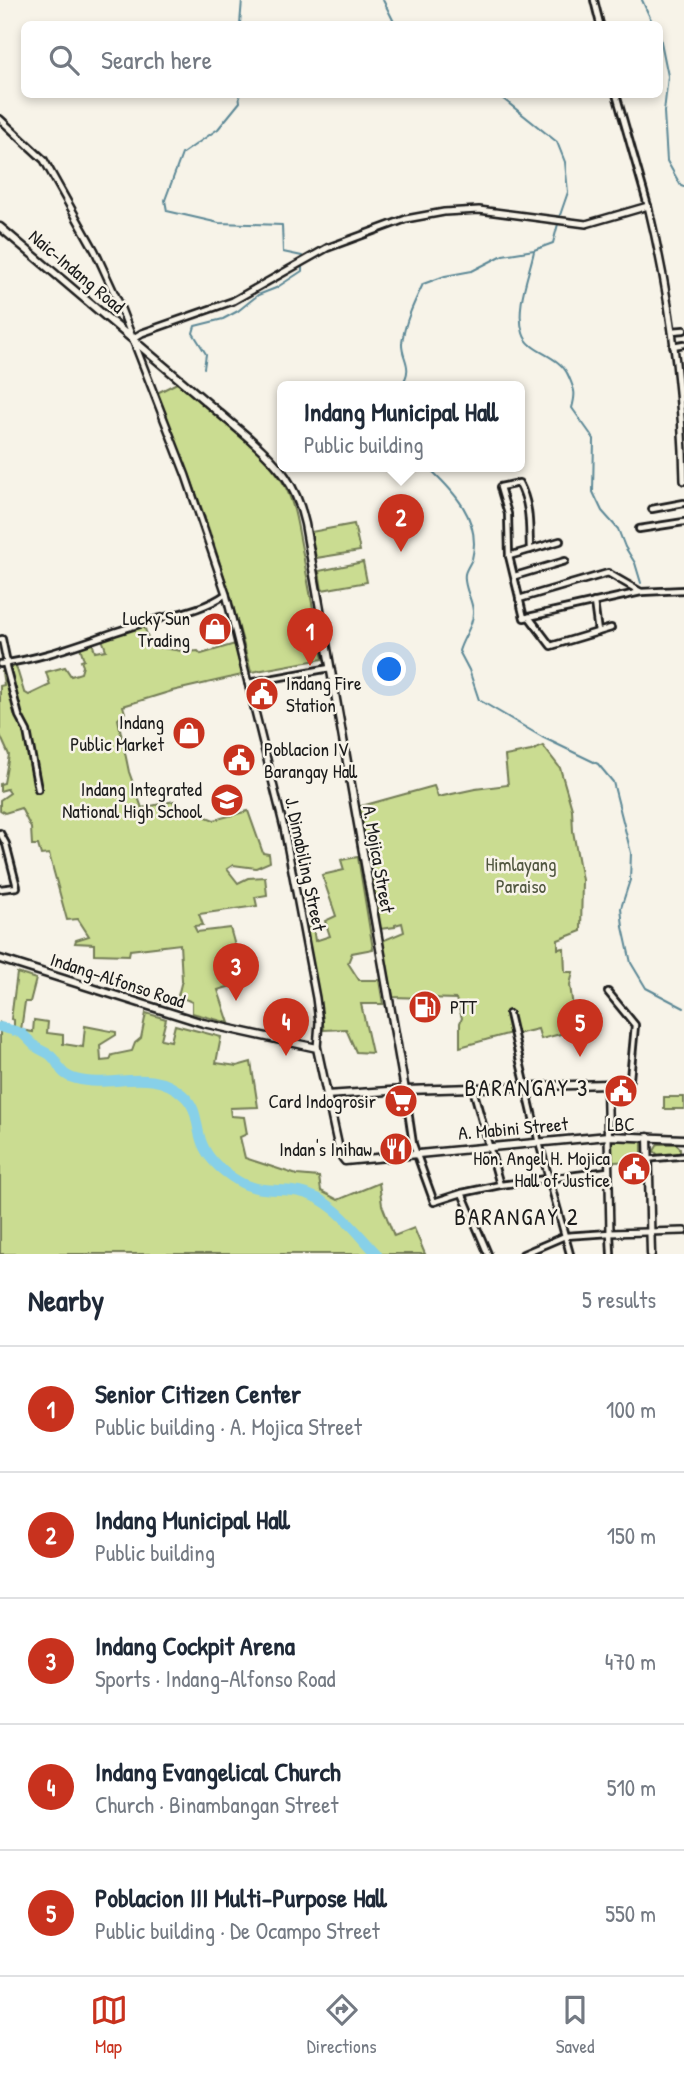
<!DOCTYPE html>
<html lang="en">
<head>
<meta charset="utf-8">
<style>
	body { margin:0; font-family:"Patrick Hand",sans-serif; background:#f6f6f7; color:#1f2937 }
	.you { position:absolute; left:390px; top:670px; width:24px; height:24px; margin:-18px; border:5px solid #fff; border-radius:50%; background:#1a73e8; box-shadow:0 0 0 10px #1a73e833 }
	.badge { display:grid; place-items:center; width:46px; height:46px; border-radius:50%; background:#c8321e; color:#fff; font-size:23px; font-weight:700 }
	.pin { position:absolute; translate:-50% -58px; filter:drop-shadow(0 2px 4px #0008) }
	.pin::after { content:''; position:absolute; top:37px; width:24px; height:21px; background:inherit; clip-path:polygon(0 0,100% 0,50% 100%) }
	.popup { position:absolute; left:277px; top:381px; width:248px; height:91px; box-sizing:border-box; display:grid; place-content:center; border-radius:10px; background:#fff; filter:drop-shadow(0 2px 5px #0005); font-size:23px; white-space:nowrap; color:#747a83 }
	.popup b { font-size:26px; color:#1f2937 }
	.popup::after { content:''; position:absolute; left:50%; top:100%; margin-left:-14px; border:14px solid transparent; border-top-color:#fff }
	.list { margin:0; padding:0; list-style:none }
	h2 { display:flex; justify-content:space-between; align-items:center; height:91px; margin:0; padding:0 28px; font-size:30px }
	h2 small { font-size:23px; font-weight:400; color:#747a83 }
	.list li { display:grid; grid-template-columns:46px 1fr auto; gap:21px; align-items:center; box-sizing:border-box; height:126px; padding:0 28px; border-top:2px solid #e0e1e3 }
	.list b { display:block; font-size:26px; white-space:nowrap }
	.list p { margin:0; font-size:23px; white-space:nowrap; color:#747a83 }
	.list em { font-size:23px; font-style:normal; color:#747a83 }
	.icon { flex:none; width:38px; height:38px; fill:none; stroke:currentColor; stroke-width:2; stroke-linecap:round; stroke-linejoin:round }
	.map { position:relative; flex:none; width:684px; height:1254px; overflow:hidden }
	.search { position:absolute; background:#fff; box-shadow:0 4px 10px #0003; left:21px; right:21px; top:21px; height:77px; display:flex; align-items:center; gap:18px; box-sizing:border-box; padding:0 24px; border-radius:10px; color:#747a83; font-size:26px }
	.sheet { height:721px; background:#fff }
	nav { display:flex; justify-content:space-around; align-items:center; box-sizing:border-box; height:98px; border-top:2px solid #e0e1e3; background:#fff; font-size:19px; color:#747a83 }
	nav a { display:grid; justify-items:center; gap:4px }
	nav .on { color:#c8321e }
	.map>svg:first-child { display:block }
	.green { fill:#cadc91; stroke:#737c56; stroke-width:2 }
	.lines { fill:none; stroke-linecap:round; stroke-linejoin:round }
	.stream { stroke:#5c8896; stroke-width:2 }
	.river { stroke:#87d0e8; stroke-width:10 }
	.pedestrian-casing { stroke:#1c1c1c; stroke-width:9 }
	.minor-casing { stroke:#1c1c1c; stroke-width:10 }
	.tertiary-casing { stroke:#1c1c1c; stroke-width:10 }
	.secondary-casing { stroke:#1c1c1c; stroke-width:11 }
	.pedestrian { stroke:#f7f3e8; stroke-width:3.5 }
	.minor { stroke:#f7f3e8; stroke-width:4.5 }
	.tertiary { stroke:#f7f3e8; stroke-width:5 }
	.secondary { stroke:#f7f3e8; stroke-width:6 }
	.labels { text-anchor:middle; stroke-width:5; stroke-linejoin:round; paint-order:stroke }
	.street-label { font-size:19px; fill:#1c1c1c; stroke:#f7f3e8 }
	.poi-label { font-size:19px; fill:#1c1c1c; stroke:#f7f3e8; text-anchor:end }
	.park-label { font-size:19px; fill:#50563f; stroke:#f7f3e8 }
	.quarter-label { font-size:23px; letter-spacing:2px; fill:#1c1c1c; stroke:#f7f3e8 }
</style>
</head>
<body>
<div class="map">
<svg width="684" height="1254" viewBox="0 0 684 1254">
	<rect width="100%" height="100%" fill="#f7f3e8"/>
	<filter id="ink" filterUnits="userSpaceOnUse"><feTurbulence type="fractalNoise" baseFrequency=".0143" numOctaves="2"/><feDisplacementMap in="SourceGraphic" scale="14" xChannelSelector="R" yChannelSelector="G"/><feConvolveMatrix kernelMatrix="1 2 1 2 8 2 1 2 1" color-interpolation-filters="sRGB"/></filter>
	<g filter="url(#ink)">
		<g class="green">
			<path d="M179,382C209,403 268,455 285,486C296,507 298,531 303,554C309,589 316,624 323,659L251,672C225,573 198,487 155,394Z"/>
			<polygon points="354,524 360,551 316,558 311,532"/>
			<polygon points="363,562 367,582 322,590 319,571"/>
			<path d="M144,626L151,646L188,652L198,651L201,654L235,644L242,675L172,691L123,706L125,713L118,719L129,772L142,808L174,801L175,809L184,808L214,820L248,811L263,853L269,854L270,862L256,868L233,865L227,869L238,883L248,878L265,877L267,895L255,897L257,906L199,914L203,925L194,926L197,932L230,928L245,982L218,990L229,1023L192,1013V1002L178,996L182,980L180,944L130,950L129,955L94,954V944L75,943L76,940L89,936L78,919L67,920L49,854L41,855L38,845H32L31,828L21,808L5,813L0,810V800L10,793L7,789L0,791V784L4,783L9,755L0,735V686L4,685L2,672L5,671L7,677L25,730L28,752L33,751C28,725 15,702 12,675L10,672L12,667L16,666L24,692L29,695L50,685L46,672L65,667L71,676L81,673L83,666L81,661L84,660L80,647L92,642L95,652L106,650L102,639Z"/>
			<polygon points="543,746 560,768 572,809 573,831 582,880 581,931 558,940 558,949 564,948 565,972 573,972 570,985 576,1030 541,1039 538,1029 517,1034 511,1013 507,1015 511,1033 460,1047 460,1023 462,1018 456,999 393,997 382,941 404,932 402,923 395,925 395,927 380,929 370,878 373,877 358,807 434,786 438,797 475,789 508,785 505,756 531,751"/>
			<polygon points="358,857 373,949 352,953 348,963 359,980 379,980 383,1004 361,1004 372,1053 356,1052 346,1029 324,1030 306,928 313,927 315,941 330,936 325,921 336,916 322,875 344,870 341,860"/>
			<polygon points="17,973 36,979 30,1002 25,1002 21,1030 33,1032 34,1020 48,1022 47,1033 63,1035 63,1044 83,1047 85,1026 116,1032 116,1035 100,1045 101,1061 110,1060 112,1055 132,1051 135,1043 141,1038 146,1013 166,1019 161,1039 171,1041 175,1025 221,1037 216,1063 237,1066 251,1062 258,1107 230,1108 231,1116 244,1117 247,1134 240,1137 245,1158 297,1175 319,1177 321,1191 338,1200 379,1183 382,1205 394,1236 414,1228 425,1254 0,1254 0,1023 10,1030 14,1027 14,1020 11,1019"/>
			<rect x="664" y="1097" width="20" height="12"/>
			<polygon points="611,1141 642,1141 642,1156 639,1156 639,1161 613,1162 611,1160"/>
			<polygon points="658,1144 676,1144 680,1148 680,1152 676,1155 659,1156 654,1151"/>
		</g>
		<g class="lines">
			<g class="stream">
				<polyline points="383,0 395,24"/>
				<polyline points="642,0 653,24"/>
				<polyline points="240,24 242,0"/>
				<polyline points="660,37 668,76 664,112 667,161 681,186 684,187"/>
				<polyline points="239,94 240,102 218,129 182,154 165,200 167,211 219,223 282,225 283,252 302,256"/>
				<polyline points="497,94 557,142 565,162 568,192 559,218"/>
				<path d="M534,251C529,275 515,307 523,333C529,354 559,353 569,377C575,391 576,393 572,408L594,439L593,492L602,511L618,529L625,547L635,563L641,583"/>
				<polyline points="204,368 206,354 193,333 195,326 223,319 238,311 258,295 276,288 302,271 302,267"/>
				<path d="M401,386C415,366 401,359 402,343C405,321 414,303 423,284L445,276L472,271L503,255L534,250L553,243L558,224"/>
				<path d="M427,466C453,491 482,519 472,559C470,564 466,569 465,574C463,587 472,598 473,611C474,625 463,637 459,651L469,670L479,700L542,737L598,764L613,782L631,853L630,880L621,908L623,927L631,963L646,988L684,1008"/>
			</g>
			<path class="river" d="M0,1027C6,1029 15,1030 21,1033C26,1036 31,1043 36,1047C40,1050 46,1052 50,1055C62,1065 57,1074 76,1079C111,1089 152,1066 183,1095C199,1109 195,1125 202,1143C208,1159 223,1172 238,1181C258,1193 277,1188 300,1192C332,1198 355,1231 377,1254"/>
			<defs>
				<polyline id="pedestrian" points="650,1159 684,1156"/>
				<g id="minor">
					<polyline points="594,0 600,24"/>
					<polyline points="616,94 648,206"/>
					<polyline points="672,331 684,330"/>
					<polyline points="673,346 684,344"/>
					<polyline points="652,509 684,503"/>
					<polyline points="639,529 684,522"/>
					<path d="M530,550C529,526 531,505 519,483L500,487L508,514L509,556L524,618L641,592L684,590"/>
					<polyline points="509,556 560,541"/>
					<polyline points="515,576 565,561"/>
					<polyline points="519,599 608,573 641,592"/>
					<polyline points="594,602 598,632"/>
					<polyline points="529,617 551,646 611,628"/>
					<polyline points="0,640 2,639 7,663"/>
					<polyline points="5,663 19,716 27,731 38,789"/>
					<path d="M0,664C49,658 93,638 140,624C168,615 201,612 226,594"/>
					<polyline points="248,683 330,668"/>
					<polyline points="0,833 6,844 17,887 0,889"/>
					<polyline points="509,1014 538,1139 570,1254"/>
					<polyline points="607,1084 624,1083 630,1079 635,1025 608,992"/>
					<polyline points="473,1089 500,1185"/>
					<polyline points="405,1090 413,1144 434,1202 462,1193 500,1185 608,1171"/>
					<polyline points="462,1193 488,1254"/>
					<polyline points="523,1254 565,1236 610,1233 611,1254"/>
				</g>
				<g id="tertiary">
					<polyline points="0,119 44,160 95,251 118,301 186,476 226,594 284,828 316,998 319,1022 317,1048"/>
					<path d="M132,339L142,333L233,301L327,248L406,219L444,212L479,210L586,224L648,206C670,296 682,389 684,481"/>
					<polyline points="608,1136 610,1233 684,1231"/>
				</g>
				<g id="secondary">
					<path d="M0,227L250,439C280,466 296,484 305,524L405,1090"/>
					<polyline points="0,959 203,1023 317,1048 338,1145 342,1157 345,1161 608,1136 684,1139"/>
					<polyline points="326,1095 405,1090 607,1084 608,1136"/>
					<polyline points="648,1137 651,1254"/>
				</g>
			</defs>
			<use href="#pedestrian" class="pedestrian-casing"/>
			<use href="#minor" class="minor-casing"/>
			<use href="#tertiary" class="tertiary-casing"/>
			<use href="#secondary" class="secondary-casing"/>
			<use href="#pedestrian" class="pedestrian"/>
			<use href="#minor" class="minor"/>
			<use href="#tertiary" class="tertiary"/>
			<use href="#secondary" class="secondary"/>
		</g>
	</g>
	<defs>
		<symbol id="shop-disc" viewBox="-11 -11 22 22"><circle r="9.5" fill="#c8321e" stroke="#f7f3e8"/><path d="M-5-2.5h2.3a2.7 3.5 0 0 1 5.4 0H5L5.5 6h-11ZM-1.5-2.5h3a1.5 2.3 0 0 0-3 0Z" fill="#fff"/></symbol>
		<symbol id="civic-disc" viewBox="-11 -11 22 22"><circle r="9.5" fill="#c8321e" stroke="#f7f3e8"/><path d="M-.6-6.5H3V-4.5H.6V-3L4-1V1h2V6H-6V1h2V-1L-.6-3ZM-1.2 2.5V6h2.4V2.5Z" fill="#fff"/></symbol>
		<symbol id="school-disc" viewBox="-11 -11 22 22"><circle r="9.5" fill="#c8321e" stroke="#f7f3e8"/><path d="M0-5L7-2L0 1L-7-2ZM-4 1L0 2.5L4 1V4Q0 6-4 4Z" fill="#fff"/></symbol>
		<symbol id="fuel-disc" viewBox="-11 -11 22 22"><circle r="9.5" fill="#c8321e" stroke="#f7f3e8"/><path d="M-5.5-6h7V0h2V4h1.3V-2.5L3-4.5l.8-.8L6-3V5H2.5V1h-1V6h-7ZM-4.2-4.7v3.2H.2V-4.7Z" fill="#fff"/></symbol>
		<symbol id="supermarket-disc" viewBox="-11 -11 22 22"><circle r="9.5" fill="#c8321e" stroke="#f7f3e8"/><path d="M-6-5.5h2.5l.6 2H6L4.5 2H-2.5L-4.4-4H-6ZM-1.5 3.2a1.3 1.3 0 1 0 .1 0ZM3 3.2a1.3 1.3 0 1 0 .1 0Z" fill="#fff"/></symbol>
		<symbol id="restaurant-disc" viewBox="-11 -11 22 22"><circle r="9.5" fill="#c8321e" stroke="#f7f3e8"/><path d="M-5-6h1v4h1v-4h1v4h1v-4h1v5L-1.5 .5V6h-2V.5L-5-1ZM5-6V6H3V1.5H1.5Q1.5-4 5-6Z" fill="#fff"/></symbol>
	</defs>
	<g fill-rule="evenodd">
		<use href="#shop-disc" x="196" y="610" width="38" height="38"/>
		<use href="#civic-disc" x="243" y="675" width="38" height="38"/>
		<use href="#shop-disc" x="170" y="714" width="38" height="38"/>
		<use href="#civic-disc" x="220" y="741" width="38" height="38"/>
		<use href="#school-disc" x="208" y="781" width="38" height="38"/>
		<use href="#fuel-disc" x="406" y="988" width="38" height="38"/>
		<use href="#civic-disc" x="602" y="1072" width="38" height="38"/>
		<use href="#supermarket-disc" x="382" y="1082" width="38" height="38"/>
		<use href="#restaurant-disc" x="377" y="1130" width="38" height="38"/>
		<use href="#civic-disc" x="615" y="1150" width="38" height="38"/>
	</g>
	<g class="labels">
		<g class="street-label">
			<text transform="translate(77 271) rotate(40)" y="7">Naic–Indang Road</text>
			<text transform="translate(379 859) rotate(80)" y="7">A. Mojica Street</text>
			<text transform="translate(306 864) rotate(78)" y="7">J. Dimabiling Street</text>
			<text transform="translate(118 980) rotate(18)" y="7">Indang-Alfonso Road</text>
			<text transform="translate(513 1128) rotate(-5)" y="7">A. Mabini Street</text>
		</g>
		<g class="poi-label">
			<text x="190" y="625">Lucky Sun<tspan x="190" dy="22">Trading</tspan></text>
			<text x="286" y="690" text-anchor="start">Indang Fire<tspan x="286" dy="22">Station</tspan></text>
			<text x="164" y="729">Indang<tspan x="164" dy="22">Public Market</tspan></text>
			<text x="264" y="756" text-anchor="start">Poblacion IV<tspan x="264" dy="22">Barangay Hall</tspan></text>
			<text x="202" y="796">Indang Integrated<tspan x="202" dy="22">National High School</tspan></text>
			<text x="450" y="1014" text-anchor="start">PTT</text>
			<text x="376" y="1108">Card Indogrosir</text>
			<text x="621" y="1131" text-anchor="middle">LBC</text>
			<text x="372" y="1156">Indan's Inihaw</text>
			<text x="610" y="1165">Hon. Angel H. Mojica<tspan x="610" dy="22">Hall of Justice</tspan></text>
		</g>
		<g class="park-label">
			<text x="521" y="871">Himlayang<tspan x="521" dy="22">Paraiso</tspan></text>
		</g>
		<g class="quarter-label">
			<text x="527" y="1096">BARANGAY 3</text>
			<text x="517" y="1225">BARANGAY 2</text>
		</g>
	</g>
</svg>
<div class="you"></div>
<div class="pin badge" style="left:310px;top:666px">1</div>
<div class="pin badge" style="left:401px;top:552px">2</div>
<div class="popup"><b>Indang Municipal Hall</b>Public building</div>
<div class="pin badge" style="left:236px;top:1001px">3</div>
<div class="pin badge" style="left:286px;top:1056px">4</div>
<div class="pin badge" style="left:580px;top:1057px">5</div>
<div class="search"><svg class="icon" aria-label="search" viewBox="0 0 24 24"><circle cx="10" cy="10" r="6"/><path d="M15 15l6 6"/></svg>Search here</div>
</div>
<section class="sheet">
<h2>Nearby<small>5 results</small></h2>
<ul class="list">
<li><span class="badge">1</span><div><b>Senior Citizen Center</b><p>Public building · A. Mojica Street</p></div><em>100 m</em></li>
<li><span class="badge">2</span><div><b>Indang Municipal Hall</b><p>Public building</p></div><em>150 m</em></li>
<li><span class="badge">3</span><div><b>Indang Cockpit Arena</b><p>Sports · Indang-Alfonso Road</p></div><em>470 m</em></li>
<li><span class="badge">4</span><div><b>Indang Evangelical Church</b><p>Church · Binambangan Street</p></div><em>510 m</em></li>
<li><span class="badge">5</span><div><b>Poblacion III Multi-Purpose Hall</b><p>Public building · De Ocampo Street</p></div><em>550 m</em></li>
</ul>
</section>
<nav>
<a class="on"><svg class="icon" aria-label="map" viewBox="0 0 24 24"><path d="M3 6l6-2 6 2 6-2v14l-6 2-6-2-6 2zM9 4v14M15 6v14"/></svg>Map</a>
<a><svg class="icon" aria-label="directions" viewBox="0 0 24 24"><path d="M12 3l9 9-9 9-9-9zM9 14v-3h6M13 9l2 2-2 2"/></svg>Directions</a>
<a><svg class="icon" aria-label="saved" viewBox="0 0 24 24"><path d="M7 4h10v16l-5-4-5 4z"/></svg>Saved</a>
</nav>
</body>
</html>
